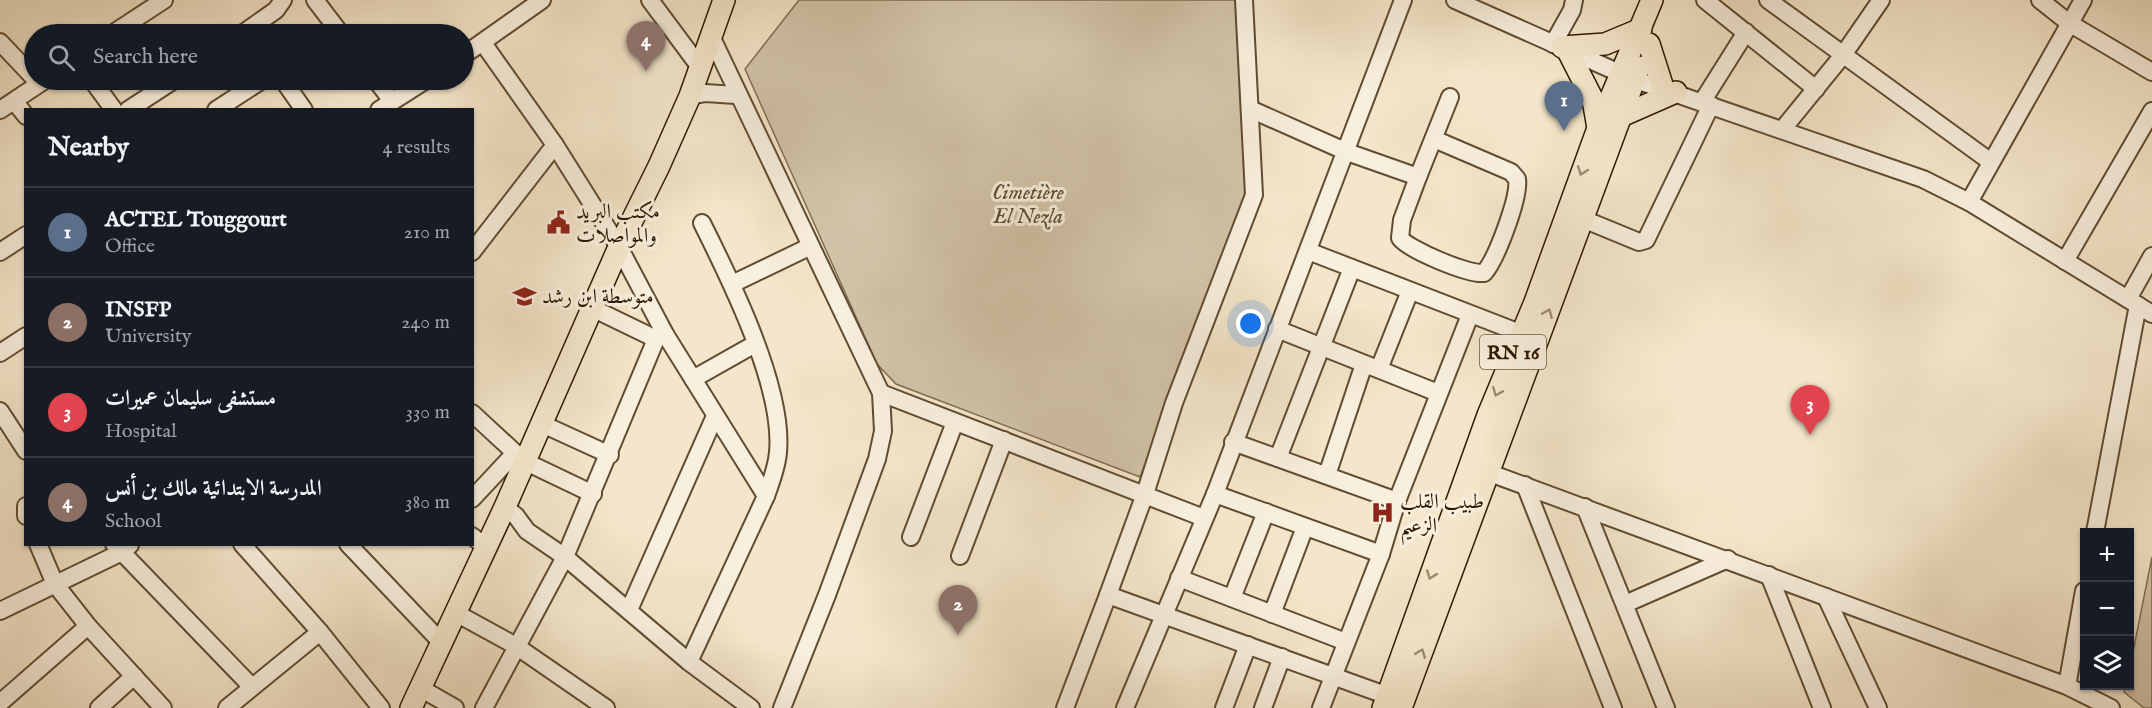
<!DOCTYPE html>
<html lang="en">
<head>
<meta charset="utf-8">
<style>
	body { margin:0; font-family:"IM FELL English",Amiri,serif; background:#20242c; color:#f1f3f6 }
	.controls { position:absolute; right:18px; bottom:18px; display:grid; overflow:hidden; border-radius:0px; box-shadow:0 2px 4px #0004 }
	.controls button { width:54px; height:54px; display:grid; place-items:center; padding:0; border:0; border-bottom:2px solid #363941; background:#171b24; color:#f1f3f6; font:30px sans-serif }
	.you { position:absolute; left:1251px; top:324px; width:21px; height:21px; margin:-15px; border:4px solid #fff; border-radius:50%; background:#1a73e8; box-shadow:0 0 0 9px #1a73e833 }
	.badge { display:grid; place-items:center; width:39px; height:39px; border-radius:50%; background:#2563eb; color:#fff; font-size:20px; font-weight:700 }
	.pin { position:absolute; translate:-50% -50px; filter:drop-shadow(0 2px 3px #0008) }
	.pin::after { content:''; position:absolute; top:32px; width:21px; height:18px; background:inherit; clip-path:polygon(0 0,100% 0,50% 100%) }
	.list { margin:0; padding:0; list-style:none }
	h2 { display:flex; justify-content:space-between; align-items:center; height:78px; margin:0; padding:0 24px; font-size:26px }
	h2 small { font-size:20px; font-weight:400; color:#9ea1a6 }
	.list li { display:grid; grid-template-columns:39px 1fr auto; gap:18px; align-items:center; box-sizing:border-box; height:90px; padding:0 24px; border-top:2px solid #363941 }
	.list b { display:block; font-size:22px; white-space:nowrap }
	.list p { margin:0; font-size:20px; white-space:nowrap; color:#9ea1a6 }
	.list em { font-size:20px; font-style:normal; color:#9ea1a6 }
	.icon { flex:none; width:33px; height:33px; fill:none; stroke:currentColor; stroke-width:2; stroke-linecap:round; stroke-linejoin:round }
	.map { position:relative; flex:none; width:2152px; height:708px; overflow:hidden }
	.search { position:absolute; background:#171b24; box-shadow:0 2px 4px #0004; left:24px; top:24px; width:450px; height:66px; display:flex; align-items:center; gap:15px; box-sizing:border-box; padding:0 21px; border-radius:33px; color:#9ea1a6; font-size:22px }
	.panel { position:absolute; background:#171b24; box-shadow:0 2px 4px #0004; left:24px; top:108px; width:450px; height:438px; border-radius:0px }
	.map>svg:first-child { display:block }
	.green { fill:#d2c3a8; stroke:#806e54; stroke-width:1.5 }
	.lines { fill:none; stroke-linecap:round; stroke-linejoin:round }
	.minor-casing { stroke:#604c32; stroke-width:20 }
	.major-casing { stroke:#2e1900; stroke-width:24 }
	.minor { stroke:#f8efdd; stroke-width:16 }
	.major { stroke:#f4e6ca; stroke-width:21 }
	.oneway { stroke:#9b8a6f }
	.labels { text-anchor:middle; stroke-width:6; stroke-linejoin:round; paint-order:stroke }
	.shield { fill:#f8efdd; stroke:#6b5942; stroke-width:1.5 }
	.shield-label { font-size:20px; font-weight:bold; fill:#2e1900 }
	.park-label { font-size:21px; font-style:italic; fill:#5f4c32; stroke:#f8efdd }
	.poi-label { font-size:21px; fill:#2e1900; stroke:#f8efdd; text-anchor:start }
</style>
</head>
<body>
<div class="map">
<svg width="2152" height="708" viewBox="0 0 2152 708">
	<rect width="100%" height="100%" fill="#f4e6ca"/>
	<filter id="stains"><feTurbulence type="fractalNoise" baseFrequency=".00333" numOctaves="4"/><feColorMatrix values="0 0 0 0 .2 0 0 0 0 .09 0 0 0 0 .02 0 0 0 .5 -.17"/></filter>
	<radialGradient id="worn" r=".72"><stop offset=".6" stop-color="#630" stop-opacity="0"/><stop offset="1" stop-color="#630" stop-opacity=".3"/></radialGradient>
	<g class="green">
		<polygon points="799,0 1238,0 1250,192 1140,477 896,384 877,364 745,69"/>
		<polygon points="2152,557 2152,708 2144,708 2124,692 2126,686 2130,686 2130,667"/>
	</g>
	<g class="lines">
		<defs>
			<g id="minor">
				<polyline points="315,0 341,34"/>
				<polyline points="650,0 699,66"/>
				<polyline points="1455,0 1633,79 1923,179 1969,202 2152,314"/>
				<polyline points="1705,0 1816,89"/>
				<polyline points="1768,0 1991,162"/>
				<polyline points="2040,0 2069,23 2152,72"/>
				<polyline points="112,34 164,0"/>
				<polyline points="242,34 276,10 283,0"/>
				<polyline points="710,34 881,393 883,431 877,459 827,595 782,708"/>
				<polyline points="0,42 34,78"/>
				<polyline points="483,43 555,145 619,247 665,334 766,496 689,662"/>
				<polyline points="1553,44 1572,10 1574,0"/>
				<polyline points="464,55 542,0"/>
				<polyline points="92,80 114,110"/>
				<polyline points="283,80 304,110"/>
				<polyline points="376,80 392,101"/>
				<polyline points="690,96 705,93 736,95"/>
				<polyline points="14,101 26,116"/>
				<polyline points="1702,102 1746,32"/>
				<polyline points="1250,109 1347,152 1418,177 1450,97"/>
				<polyline points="0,110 45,80"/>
				<polyline points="128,110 174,80"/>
				<polyline points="216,110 262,80"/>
				<polyline points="379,110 426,80"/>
				<polyline points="1782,130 1843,55 1881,0"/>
				<path d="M1418,177L1402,220L1400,238C1409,250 1469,275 1484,273C1496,260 1520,197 1517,179L1511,172L1434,139"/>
				<polyline points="1969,202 2083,0"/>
				<polyline points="1583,219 1639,242 1646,240 1711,105"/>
				<path d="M702,223C731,281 784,388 778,452C777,467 771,482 766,496"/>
				<polyline points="1308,251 1520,333"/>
				<polyline points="0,252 26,235"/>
				<polyline points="472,252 555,145"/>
				<polyline points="2065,261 2152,111"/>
				<polyline points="732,284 809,247"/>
				<polyline points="2128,299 2152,256"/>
				<polyline points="592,308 656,339"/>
				<polyline points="1277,329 1438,393"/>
				<polyline points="0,353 26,336"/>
				<polyline points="1379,369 1410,291"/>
				<polyline points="693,379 755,344"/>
				<polyline points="881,393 1204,518"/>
				<polyline points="0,411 26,451"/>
				<polyline points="472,413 524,461 593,494"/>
				<polyline points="540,423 610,455"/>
				<polyline points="1233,442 1397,501"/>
				<polyline points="1278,458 1352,268"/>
				<polyline points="1479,469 2067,686 2111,708"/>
				<polyline points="1327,475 1364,364"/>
				<polyline points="1525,485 1613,708"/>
				<polyline points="1215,494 1381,554"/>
				<polyline points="472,499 515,453"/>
				<polyline points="26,506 26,516"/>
				<polyline points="505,507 516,516 527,531 565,557 689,662 751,708"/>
				<polyline points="1585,507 1666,708"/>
				<polyline points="2095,532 2138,305"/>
				<polyline points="472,536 486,547"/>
				<polyline points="911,537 955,422"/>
				<polyline points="38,544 55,584 88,626 163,708"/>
				<polyline points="114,544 252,687"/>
				<polyline points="242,544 320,632 381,708"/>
				<polyline points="348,544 441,642"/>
				<polyline points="960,556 1004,440"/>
				<polyline points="1769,575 1822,708"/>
				<polyline points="1179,578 1346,642"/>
				<polyline points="1108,595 1145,494 1174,403 1254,195 1244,0"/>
				<polyline points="1826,597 1878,708"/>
				<polyline points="1232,598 1266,512"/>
				<polyline points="1625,604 1728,559"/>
				<polyline points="629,610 715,416"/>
				<polyline points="0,611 122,552 130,545"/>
				<polyline points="454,612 516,646 606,708"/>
				<polyline points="1272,614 1305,527"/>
				<polyline points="2067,686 2084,591"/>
				<polyline points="420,688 455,708"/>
				<polyline points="0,703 88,626"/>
				<polyline points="99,708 134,676"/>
				<polyline points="227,708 320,632"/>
				<polyline points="484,708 565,557 656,339 665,334"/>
				<polyline points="1065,708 1108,595 1388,696"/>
				<polyline points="1125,708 1215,494 1403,0"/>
				<polyline points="1224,708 1248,645"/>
				<polyline points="1263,708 1282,657"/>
				<polyline points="1321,708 1381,554 1397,501 1470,315"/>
			</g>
			<g id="major">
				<polyline points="1649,44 1663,88"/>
				<polyline points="1562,47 1605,44 1641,29"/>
				<polyline points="1568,51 1593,100 1598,128"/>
				<polyline points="1619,117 1676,92"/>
				<polyline points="411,708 505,507 619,247 659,166 690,96 724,0"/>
				<polyline points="1383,708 1488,415 1535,302 1598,128 1652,0"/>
				<polyline points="1401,708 1639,67"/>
			</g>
		</defs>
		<use href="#minor" class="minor-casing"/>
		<use href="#major" class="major-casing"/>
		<use href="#minor" class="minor"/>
		<use href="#major" class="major"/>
	</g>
	<defs><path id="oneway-chevron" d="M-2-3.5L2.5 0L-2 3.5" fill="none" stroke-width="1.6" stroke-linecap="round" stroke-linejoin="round" transform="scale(1.5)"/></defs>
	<g class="oneway">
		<use href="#oneway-chevron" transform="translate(1582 171) rotate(110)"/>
		<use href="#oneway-chevron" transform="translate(1548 313) rotate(-67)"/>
		<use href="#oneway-chevron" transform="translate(1497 392) rotate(112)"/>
		<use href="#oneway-chevron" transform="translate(1431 575) rotate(110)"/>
		<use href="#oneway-chevron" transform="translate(1421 653) rotate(-69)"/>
	</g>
	<defs>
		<symbol id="civic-bare" viewBox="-9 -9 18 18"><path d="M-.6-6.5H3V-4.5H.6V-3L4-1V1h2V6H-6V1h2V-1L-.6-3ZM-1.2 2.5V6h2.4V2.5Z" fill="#8f2418" stroke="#f8efdd" stroke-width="2.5" paint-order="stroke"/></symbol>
		<symbol id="school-bare" viewBox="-9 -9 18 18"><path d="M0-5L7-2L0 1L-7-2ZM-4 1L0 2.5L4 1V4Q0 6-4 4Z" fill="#8f2418" stroke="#f8efdd" stroke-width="2.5" paint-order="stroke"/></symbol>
		<symbol id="hospital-bare" viewBox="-9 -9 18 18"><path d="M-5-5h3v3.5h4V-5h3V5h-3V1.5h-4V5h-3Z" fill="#8f2418" stroke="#f8efdd" stroke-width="2.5" paint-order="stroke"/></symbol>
	</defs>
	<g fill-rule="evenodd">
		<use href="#civic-bare" x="542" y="206" width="33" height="33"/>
		<use href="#school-bare" x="508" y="280" width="33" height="33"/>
		<use href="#hospital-bare" x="1366" y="496" width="33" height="33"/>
	</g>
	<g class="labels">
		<rect class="shield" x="1480" y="335" width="66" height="34" rx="4.5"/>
		<g class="shield-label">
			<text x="1513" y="359">RN 16</text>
		</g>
		<g class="park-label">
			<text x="1028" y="199">Cimetière<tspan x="1028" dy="24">El Nezla</tspan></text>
		</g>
		<g class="poi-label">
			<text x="576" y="218">مكتب البريد<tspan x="576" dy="24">والمواصلات</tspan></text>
			<text x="542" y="303">متوسطة ابن رشد</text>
			<text x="1400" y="508">طبيب القلب<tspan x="1400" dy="24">الزعيم</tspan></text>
		</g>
	</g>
	<rect width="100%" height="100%" filter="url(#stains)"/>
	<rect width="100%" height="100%" fill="url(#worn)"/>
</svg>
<div class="controls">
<button>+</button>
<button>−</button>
<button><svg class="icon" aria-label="layers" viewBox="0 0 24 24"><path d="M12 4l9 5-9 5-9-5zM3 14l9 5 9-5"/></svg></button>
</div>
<div class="you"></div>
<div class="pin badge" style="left:1564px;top:131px;background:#5c6f8a">1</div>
<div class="pin badge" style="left:958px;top:635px;background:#8d6e63">2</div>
<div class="pin badge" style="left:1810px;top:435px;background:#e0444e">3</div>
<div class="pin badge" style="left:646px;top:71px;background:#8d6e63">4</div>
<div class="search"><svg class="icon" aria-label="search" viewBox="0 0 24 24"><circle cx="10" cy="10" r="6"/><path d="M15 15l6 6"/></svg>Search here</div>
<section class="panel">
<h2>Nearby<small>4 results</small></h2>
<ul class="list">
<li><span class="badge" style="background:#5c6f8a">1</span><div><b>ACTEL Touggourt</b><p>Office</p></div><em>210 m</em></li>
<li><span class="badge" style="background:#8d6e63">2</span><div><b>INSFP</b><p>University</p></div><em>240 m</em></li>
<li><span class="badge" style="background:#e0444e">3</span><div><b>مستشفى سليمان عميرات</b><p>Hospital</p></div><em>330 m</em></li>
<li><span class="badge" style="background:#8d6e63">4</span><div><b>المدرسة الابتدائية مالك بن أنس</b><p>School</p></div><em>380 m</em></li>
</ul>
</section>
</div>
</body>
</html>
